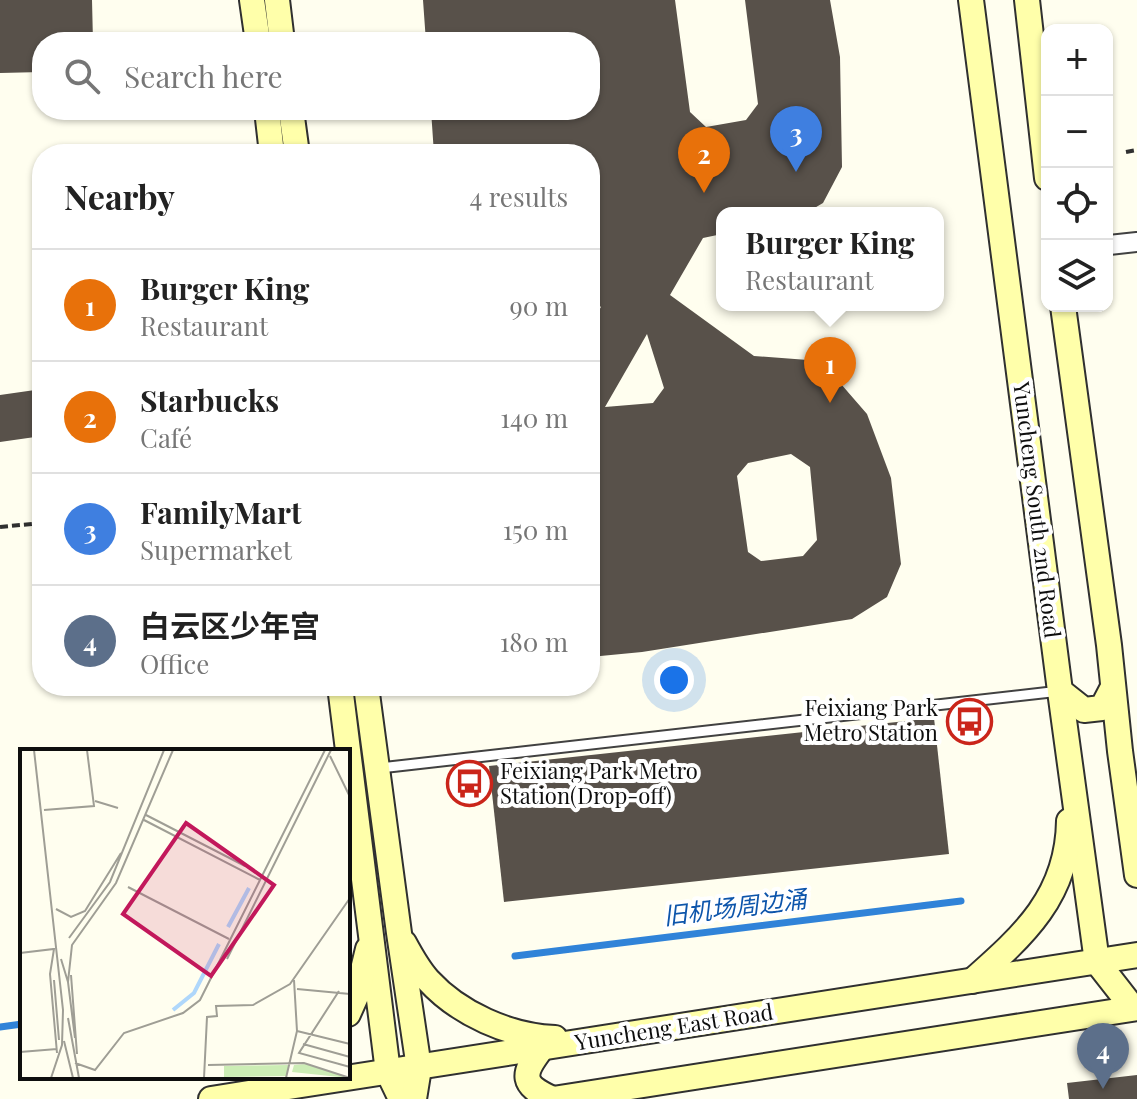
<!DOCTYPE html>
<html lang="en">
<head>
<meta charset="utf-8">
<style>
	body { margin:0; font-family:"Playfair Display","Noto Sans SC",serif; background:#f2f2f2; color:#222 }
	.controls { position:absolute; right:24px; top:24px; display:grid; overflow:hidden; border-radius:16px; box-shadow:0 2px 6px #0004 }
	.controls button { width:72px; height:72px; display:grid; place-items:center; padding:0; border:0; border-bottom:2px solid #e0e0e0; background:#fff; color:#222; font:40px sans-serif }
	.you { position:absolute; left:674px; top:680px; width:28px; height:28px; margin:-20px; border:6px solid #fff; border-radius:50%; background:#1a73e8; box-shadow:0 0 0 12px #1a73e833 }
	.badge { display:grid; place-items:center; width:52px; height:52px; border-radius:50%; background:#2563eb; color:#fff; font-size:26px; font-weight:700 }
	.pin { position:absolute; translate:-50% -66px; filter:drop-shadow(0 2px 4px #0008) }
	.pin::after { content:''; position:absolute; top:42px; width:28px; height:24px; background:inherit; clip-path:polygon(0 0,100% 0,50% 100%) }
	.popup { position:absolute; left:716px; top:207px; width:228px; height:104px; box-sizing:border-box; display:grid; place-content:center; border-radius:16px; background:#fff; filter:drop-shadow(0 2px 6px #0005); font-size:26px; white-space:nowrap; color:#767676 }
	.popup b { font-size:30px; color:#222 }
	.popup::after { content:''; position:absolute; left:50%; top:100%; margin-left:-16px; border:16px solid transparent; border-top-color:#fff }
	.list { margin:0; padding:0; list-style:none }
	h2 { display:flex; justify-content:space-between; align-items:center; height:104px; margin:0; padding:0 32px; font-size:34px }
	h2 small { font-size:26px; font-weight:400; color:#767676 }
	.list li { display:grid; grid-template-columns:52px 1fr auto; gap:24px; align-items:center; box-sizing:border-box; height:112px; padding:0 32px; border-top:2px solid #e0e0e0 }
	.list b { display:block; font-size:30px; white-space:nowrap }
	.list p { margin:0; font-size:26px; white-space:nowrap; color:#767676 }
	.list em { font-size:26px; font-style:normal; color:#767676 }
	.icon { flex:none; width:44px; height:44px; fill:none; stroke:currentColor; stroke-width:2; stroke-linecap:round; stroke-linejoin:round }
	.map { position:relative; flex:none; width:1137px; height:1099px; overflow:hidden }
	.search { position:absolute; background:#fff; box-shadow:0 2px 6px #0004; left:32px; top:32px; width:568px; height:88px; display:flex; align-items:center; gap:20px; box-sizing:border-box; padding:0 28px; border-radius:32px; color:#767676; font-size:30px }
	.panel { position:absolute; background:#fff; box-shadow:0 2px 6px #0004; left:32px; top:144px; width:568px; height:552px; border-radius:32px }
	.map>svg:first-child { display:block }
	.lines { fill:none; stroke-linecap:round; stroke-linejoin:round }
	.stream { stroke:#3083d8; stroke-width:7 }
	.building { fill:#58514a; fill-rule:evenodd }
	.lane-casing { stroke:#414141; stroke-width:13 }
	.street-casing { stroke:#414141; stroke-width:22 }
	.secondary-casing { stroke:#303030; stroke-width:28 }
	.path { stroke:#303030; stroke-width:4; stroke-dasharray:8 4; stroke-linecap:butt }
	.lane { stroke:#fff; stroke-width:9 }
	.street { stroke:#fff; stroke-width:18 }
	.secondary { stroke:#ffa; stroke-width:24 }
	.labels { text-anchor:middle; stroke-width:8; stroke-linejoin:round; paint-order:stroke }
	.street-label { font-size:22px; fill:#0e0e0e; stroke:#fff }
	.poi-label { font-size:22px; fill:#0e0e0e; stroke:#fff; text-anchor:end }
	.water-label { font-size:24px; font-style:italic; fill:#0d55ab; stroke:#fff }
	.inset-river { fill:none; stroke:#afd7fb; stroke-width:4 }
	.inset-road { fill:none; stroke:#9f9e95; stroke-width:2 }
	.view { fill:#c2185b; fill-opacity:0.15; stroke:#c2185b; stroke-width:4 }
	.inset-edge { fill:none; stroke:#0e0e0e; stroke-width:4 }
</style>
</head>
<body>
<div class="map">
<svg width="1137" height="1099" viewBox="0 0 1137 1099">
	<rect width="100%" height="100%" fill="#fffeef"/>
	<g class="lines">
		<g class="stream">
			<polyline points="515,956 961,901"/>
			<polyline points="0,1027 22,1024"/>
		</g>
	</g>
	<g class="building">
		<polygon points="0,0 92,0 93,42 42,42 42,72 0,73"/>
		<path d="M423,0H675L690,112L706,127L746,120L758,104L745,0H830L840,57L842,167L823,203L806,213H722V234L703,238L670,295L754,356L821,361L867,414L891,478L901,564L887,597L852,619L642,652L590,657V325L601,307L590,298V154H434L431,110H590V42H426ZM647,334L664,388L653,403L605,407ZM791,454L810,467L817,540L803,556L761,561L748,552L737,476L748,463Z"/>
		<polygon points="42,389 42,436 0,442 0,395"/>
		<polygon points="934,718 949,854 504,902 489,766"/>
		<polygon points="1137,1075 1137,1099 1069,1099 1067,1083"/>
	</g>
	<g class="lines">
		<defs>
			<polyline id="lane" points="380,768 1060,691"/>
			<polyline id="street" points="1109,245 1137,242"/>
			<g id="secondary">
				<polyline points="252,0 258,42"/>
				<polyline points="277,0 282,42"/>
				<polyline points="971,0 1060,691 1097,962 1133,1008"/>
				<polyline points="1027,0 1047,178"/>
				<polyline points="267,110 272,154"/>
				<polyline points="291,110 297,154"/>
				<polyline points="1063,306 1109,645 1120,751 1137,875"/>
				<polyline points="340,686 388,1072 401,1099"/>
				<polyline points="366,686 399,933 419,1068 414,1099"/>
				<polyline points="1060,691 1084,710 1102,708 1113,687"/>
				<path d="M404,943C411,956 418,969 428,980C459,1014 509,1036 555,1038"/>
				<path d="M972,981C1024,935 1068,896 1069,821"/>
				<polyline points="348,1014 357,994 368,949"/>
				<path d="M542,1048C521,1075 521,1085 553,1099"/>
				<polyline points="211,1099 1137,955"/>
				<polyline points="553,1099 1137,1008"/>
			</g>
		</defs>
		<use href="#lane" class="lane-casing"/>
		<use href="#street" class="street-casing"/>
		<use href="#secondary" class="secondary-casing"/>
		<g class="path">
			<polyline points="1126,152 1137,150"/>
			<polyline points="0,527 42,523"/>
		</g>
		<use href="#lane" class="lane"/>
		<use href="#street" class="street"/>
		<use href="#secondary" class="secondary"/>
	</g>
	<defs>
		<symbol id="bus-ring" viewBox="-11 -11 22 22"><circle r="9.5" fill="#fff" stroke="#ca251a" stroke-width="1.5"/><path d="M-5-6H5V4H4V6H2V4H-2V6H-4V4H-5ZM-3.5-4V0h7V-4ZM-3.5 1.2v1.5H-2V1.2ZM2 1.2v1.5H3.5V1.2Z" fill="#ca251a"/></symbol>
	</defs>
	<g fill-rule="evenodd">
		<use href="#bus-ring" x="944" y="696" width="51" height="51"/>
		<use href="#bus-ring" x="444" y="758" width="51" height="51"/>
	</g>
	<g class="labels">
		<g class="street-label">
			<text transform="translate(1037 510) rotate(83)" y="8">Yuncheng South 2nd Road</text>
			<text transform="translate(674 1027) rotate(-9)" y="8">Yuncheng East Road</text>
		</g>
		<g class="poi-label">
			<text x="938" y="716">Feixiang Park<tspan x="938" dy="25">Metro Station</tspan></text>
			<text x="500" y="779" text-anchor="start">Feixiang Park Metro<tspan x="500" dy="25">Station(Drop-off)</tspan></text>
		</g>
		<g class="water-label">
			<text transform="translate(735 908) rotate(-7)" y="8">旧机场周边涌</text>
		</g>
	</g>
	<g transform="translate(20 749)">
		<rect width="330" height="330" fill="#fffeef"/>
		<path d="M287,315L329,329L272,323L274,316ZM269,316L266,327L204,328V317Z" fill="#ccedb5"/>
		<path class="inset-river" d="M208,178L229,139M153,261L174,244L199,195"/>
		<path class="inset-road" d="M14,1L43,261L42,296L31,329M310,7L330,48M75,52L98,59M24,61L74,57L67,1M126,66L225,117M124,71L240,131M108,138L209,190M36,160L51,168L65,162L101,104M49,189L90,133L144,1M0,204L34,200L30,225L37,304M41,210L48,233M207,210L311,1M51,226L57,305M34,231L39,291M277,240L330,245M319,242L279,304L330,318M48,269L59,329M277,282L330,295M55,289L48,233L52,196L96,134L153,1M44,292L53,329M283,295L330,308M0,303L37,300M55,314L75,321L104,284L163,264L180,251L305,1M188,316L284,314L330,329M184,329L187,268L197,267L196,257L233,256L270,235L330,149M266,329L277,282L274,231"/>
		<path class="view" d="M166,74L254,136L191,227L103,165Z"/>
		<rect width="330" height="330" class="inset-edge"/>
	</g>
</svg>
<div class="controls">
<button>+</button>
<button>−</button>
<button><svg class="icon" aria-label="locate" viewBox="0 0 24 24"><circle cx="12" cy="12" r="6"/><path d="M12 2v4M12 18v4M2 12h4M18 12h4"/></svg></button>
<button><svg class="icon" aria-label="layers" viewBox="0 0 24 24"><path d="M12 4l9 5-9 5-9-5zM3 14l9 5 9-5"/></svg></button>
</div>
<div class="you"></div>
<div class="pin badge" style="left:830px;top:403px;background:#e8710a">1</div>
<div class="popup"><b>Burger King</b>Restaurant</div>
<div class="pin badge" style="left:704px;top:193px;background:#e8710a">2</div>
<div class="pin badge" style="left:796px;top:172px;background:#3f7fe0">3</div>
<div class="pin badge" style="left:1103px;top:1089px;background:#5c6f8a">4</div>
<div class="search"><svg class="icon" aria-label="search" viewBox="0 0 24 24"><circle cx="10" cy="10" r="6"/><path d="M15 15l6 6"/></svg>Search here</div>
<section class="panel">
<h2>Nearby<small>4 results</small></h2>
<ul class="list">
<li><span class="badge" style="background:#e8710a">1</span><div><b>Burger King</b><p>Restaurant</p></div><em>90 m</em></li>
<li><span class="badge" style="background:#e8710a">2</span><div><b>Starbucks</b><p>Café</p></div><em>140 m</em></li>
<li><span class="badge" style="background:#3f7fe0">3</span><div><b>FamilyMart</b><p>Supermarket</p></div><em>150 m</em></li>
<li><span class="badge" style="background:#5c6f8a">4</span><div><b>白云区少年宫</b><p>Office</p></div><em>180 m</em></li>
</ul>
</section>
</div>
</body>
</html>
